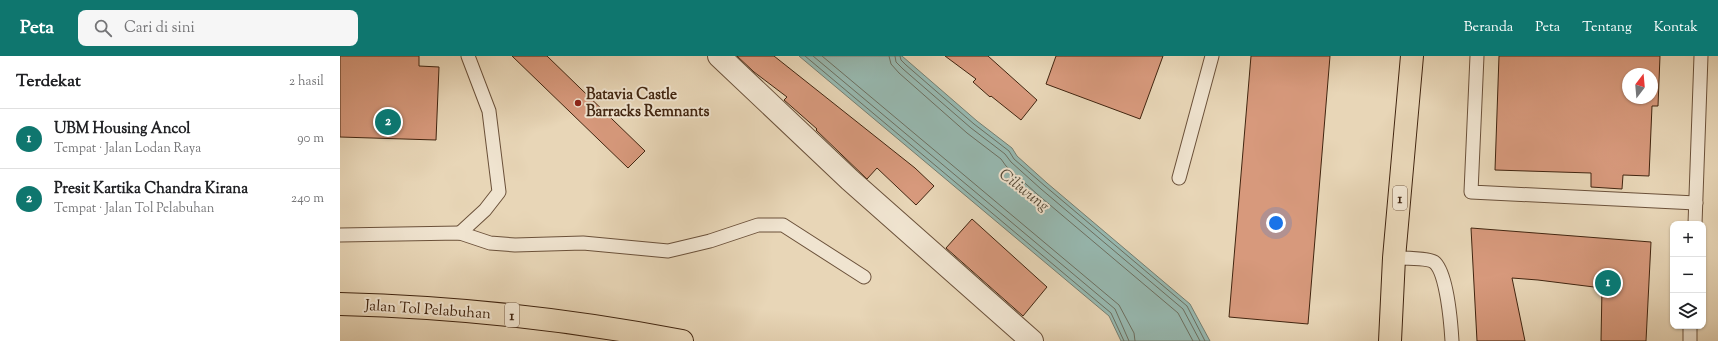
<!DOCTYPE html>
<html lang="id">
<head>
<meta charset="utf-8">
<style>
	body { margin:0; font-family:"Sorts Mill Goudy",serif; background:#f6f6f6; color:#202124 }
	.controls { position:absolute; right:12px; bottom:12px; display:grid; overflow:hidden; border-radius:8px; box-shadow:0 1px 3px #0004 }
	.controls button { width:36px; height:36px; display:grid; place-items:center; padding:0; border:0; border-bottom:1px solid #e0e0e0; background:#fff; color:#202124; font:20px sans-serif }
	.compass { position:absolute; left:1282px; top:12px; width:36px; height:36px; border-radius:50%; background:#fff; box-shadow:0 1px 3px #0004; rotate:16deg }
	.you { position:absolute; left:936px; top:167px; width:14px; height:14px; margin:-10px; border:3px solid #fff; border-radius:50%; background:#1a73e8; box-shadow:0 0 0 6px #1a73e833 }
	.badge { display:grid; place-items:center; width:26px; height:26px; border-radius:50%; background:#0f766e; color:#fff; font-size:13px; font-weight:700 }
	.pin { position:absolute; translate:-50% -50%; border:2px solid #fff; box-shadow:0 1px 4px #0006 }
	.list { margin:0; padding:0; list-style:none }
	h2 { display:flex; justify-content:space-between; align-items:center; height:52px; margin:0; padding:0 16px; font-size:17px }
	h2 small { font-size:13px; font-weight:400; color:#757577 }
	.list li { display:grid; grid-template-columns:26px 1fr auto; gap:12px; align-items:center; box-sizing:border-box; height:60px; padding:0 16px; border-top:1px solid #e0e0e0 }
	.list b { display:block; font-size:15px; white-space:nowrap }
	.list p { margin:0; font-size:13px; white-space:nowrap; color:#757577 }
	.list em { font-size:13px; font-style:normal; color:#757577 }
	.icon { flex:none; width:22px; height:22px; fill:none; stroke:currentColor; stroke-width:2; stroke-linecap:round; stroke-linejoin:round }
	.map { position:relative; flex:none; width:1378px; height:285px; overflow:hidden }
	header { display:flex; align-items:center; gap:24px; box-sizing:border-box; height:56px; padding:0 20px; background:#0f766e; color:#fff }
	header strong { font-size:19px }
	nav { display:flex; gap:22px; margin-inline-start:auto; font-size:14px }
	.search { width:280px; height:36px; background:#f6f6f6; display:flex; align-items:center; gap:10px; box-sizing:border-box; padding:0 14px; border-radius:8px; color:#757577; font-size:15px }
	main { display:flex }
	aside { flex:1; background:#fff }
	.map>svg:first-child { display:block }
	.water { fill:#97b9b1; stroke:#757e71 }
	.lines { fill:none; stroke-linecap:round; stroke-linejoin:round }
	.shore { stroke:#6c6f60; stroke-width:1 }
	.building { fill:#d7997c; stroke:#412510; fill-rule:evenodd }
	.service-casing { stroke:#6b513a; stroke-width:15 }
	.minor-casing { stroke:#6b513a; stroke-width:24 }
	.trunk-casing { stroke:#412510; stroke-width:24 }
	.motorway-casing { stroke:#412510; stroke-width:24 }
	.service { stroke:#f0e4d0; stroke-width:13 }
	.minor { stroke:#f0e4d0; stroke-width:22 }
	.trunk { stroke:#e8d6b7; stroke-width:22 }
	.motorway { stroke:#e8d6b7; stroke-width:22 }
	.poi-dot { fill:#8f2418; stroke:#f0e4d0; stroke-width:1.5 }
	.labels { text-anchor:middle; stroke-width:4; stroke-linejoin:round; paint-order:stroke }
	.shield { fill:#f0e4d0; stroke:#765e4a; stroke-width:1 }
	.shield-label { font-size:14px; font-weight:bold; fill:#412510 }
	.poi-label { font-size:15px; font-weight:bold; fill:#412510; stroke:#f0e4d0; text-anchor:start }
	.street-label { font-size:15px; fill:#412510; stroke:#f0e4d0 }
	.water-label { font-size:16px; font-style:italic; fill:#564a38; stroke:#f0e4d0 }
</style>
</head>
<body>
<header>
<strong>Peta</strong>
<div class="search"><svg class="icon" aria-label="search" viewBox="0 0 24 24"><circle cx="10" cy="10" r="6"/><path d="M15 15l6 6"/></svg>Cari di sini</div>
<nav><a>Beranda</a><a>Peta</a><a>Tentang</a><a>Kontak</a></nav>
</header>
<main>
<aside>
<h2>Terdekat<small>2 hasil</small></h2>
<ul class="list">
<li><span class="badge">1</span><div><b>UBM Housing Ancol</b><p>Tempat · Jalan Lodan Raya</p></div><em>90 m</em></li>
<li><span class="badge">2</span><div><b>Presit Kartika Chandra Kirana</b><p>Tempat · Jalan Tol Pelabuhan</p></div><em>240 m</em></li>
</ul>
</aside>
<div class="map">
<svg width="1378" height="285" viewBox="0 0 1378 285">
	<rect width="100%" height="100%" fill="#e8d6b7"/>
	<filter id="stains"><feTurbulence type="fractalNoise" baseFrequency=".005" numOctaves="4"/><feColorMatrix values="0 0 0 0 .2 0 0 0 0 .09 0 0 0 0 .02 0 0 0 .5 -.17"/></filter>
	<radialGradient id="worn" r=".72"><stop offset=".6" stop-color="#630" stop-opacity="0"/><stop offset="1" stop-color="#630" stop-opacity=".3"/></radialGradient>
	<polygon class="water" points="459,0 562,0 637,65 672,92 677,100 707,127 850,248 870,285 781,285 769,260"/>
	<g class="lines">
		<g class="shore">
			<polyline points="465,0 771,257 784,285"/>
			<polyline points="473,0 775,253 789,285"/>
			<polyline points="482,0 779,249 794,277 795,285"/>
			<polyline points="549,0 551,8 559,17 627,77 661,103 666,110 697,138 838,257 853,285"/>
			<polyline points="555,0 556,6 563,13 631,72 665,98 671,106 701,133 843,253 860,285"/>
			<polyline points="560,0 561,4 566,9 634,68 669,95 674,103 705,130 847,250 865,285"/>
		</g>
	</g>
	<g class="building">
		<polygon points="0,0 79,0 79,10 99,11 96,84 0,81"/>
		<polygon points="172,0 207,0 305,95 288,112"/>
		<polygon points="397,0 434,0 575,112 594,130 576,149 537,112 527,123 476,74 477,73 444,44 447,41 414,16"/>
		<polygon points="605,0 648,0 697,44 681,64 651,40 650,41 633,26 636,23"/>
		<polygon points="716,0 823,0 800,63 706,28"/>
		<polygon points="911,0 990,0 968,268 889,261"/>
		<path d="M1159,0H1320L1318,50H1312L1309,120L1283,119L1282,133L1251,131V117L1155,114ZM1288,18H1312V42H1288Z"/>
		<polygon points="632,163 707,231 683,260 606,192"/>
		<polygon points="1131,172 1311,186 1306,285 1261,285 1262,232 1198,224 1172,222 1185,285 1137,285"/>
	</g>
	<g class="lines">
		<defs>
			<g id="service">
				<polyline points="1137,0 1131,136 1356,147"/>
				<polyline points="839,122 872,0"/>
				<polyline points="1355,168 1361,0"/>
				<polyline points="120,177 145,154 159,136 149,55 128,0"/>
				<polyline points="0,179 120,177 150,187 175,189 243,187 328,195 370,185 418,169 443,169 524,221"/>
				<path d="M1054,202C1063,202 1088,202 1094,206C1107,216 1111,269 1112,285"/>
				<polyline points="1350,285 1350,270"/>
			</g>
			<polyline id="minor" points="379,0 510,124 692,285"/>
			<polyline id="trunk" points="1050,285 1054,202 1072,0"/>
			<path id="motorway" d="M0,248C115,251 229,263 342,285"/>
		</defs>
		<use href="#service" class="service-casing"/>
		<use href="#minor" class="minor-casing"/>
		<use href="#trunk" class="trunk-casing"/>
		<use href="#motorway" class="motorway-casing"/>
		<use href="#service" class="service"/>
		<use href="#minor" class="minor"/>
		<use href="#trunk" class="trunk"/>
		<use href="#motorway" class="motorway"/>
	</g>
	<circle class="poi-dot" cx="238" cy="47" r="4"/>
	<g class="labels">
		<g class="shield">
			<rect x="1053" y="130" width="14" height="24" rx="3"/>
			<rect x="165" y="247" width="14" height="24" rx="3"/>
		</g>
		<g class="shield-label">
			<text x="1060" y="147">1</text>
			<text x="172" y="264">1</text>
		</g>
		<g class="poi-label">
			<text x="246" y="43">Batavia Castle<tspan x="246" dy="17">Barracks Remnants</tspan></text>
		</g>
		<g class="street-label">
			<text transform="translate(88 253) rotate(4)" y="5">Jalan Tol Pelabuhan</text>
		</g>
		<g class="water-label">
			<text transform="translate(685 133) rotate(38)" y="6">Ciliwung</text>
		</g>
	</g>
	<rect width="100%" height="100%" filter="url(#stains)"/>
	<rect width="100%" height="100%" fill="url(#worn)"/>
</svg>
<div class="controls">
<button>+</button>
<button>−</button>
<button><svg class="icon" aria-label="layers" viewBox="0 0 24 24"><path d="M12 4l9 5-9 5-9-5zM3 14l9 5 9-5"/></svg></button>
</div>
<svg class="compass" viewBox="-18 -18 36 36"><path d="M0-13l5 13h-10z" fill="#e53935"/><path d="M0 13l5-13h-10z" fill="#757577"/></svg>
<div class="you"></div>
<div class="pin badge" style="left:1268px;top:227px">1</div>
<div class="pin badge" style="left:48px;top:66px">2</div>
</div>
</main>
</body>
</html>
